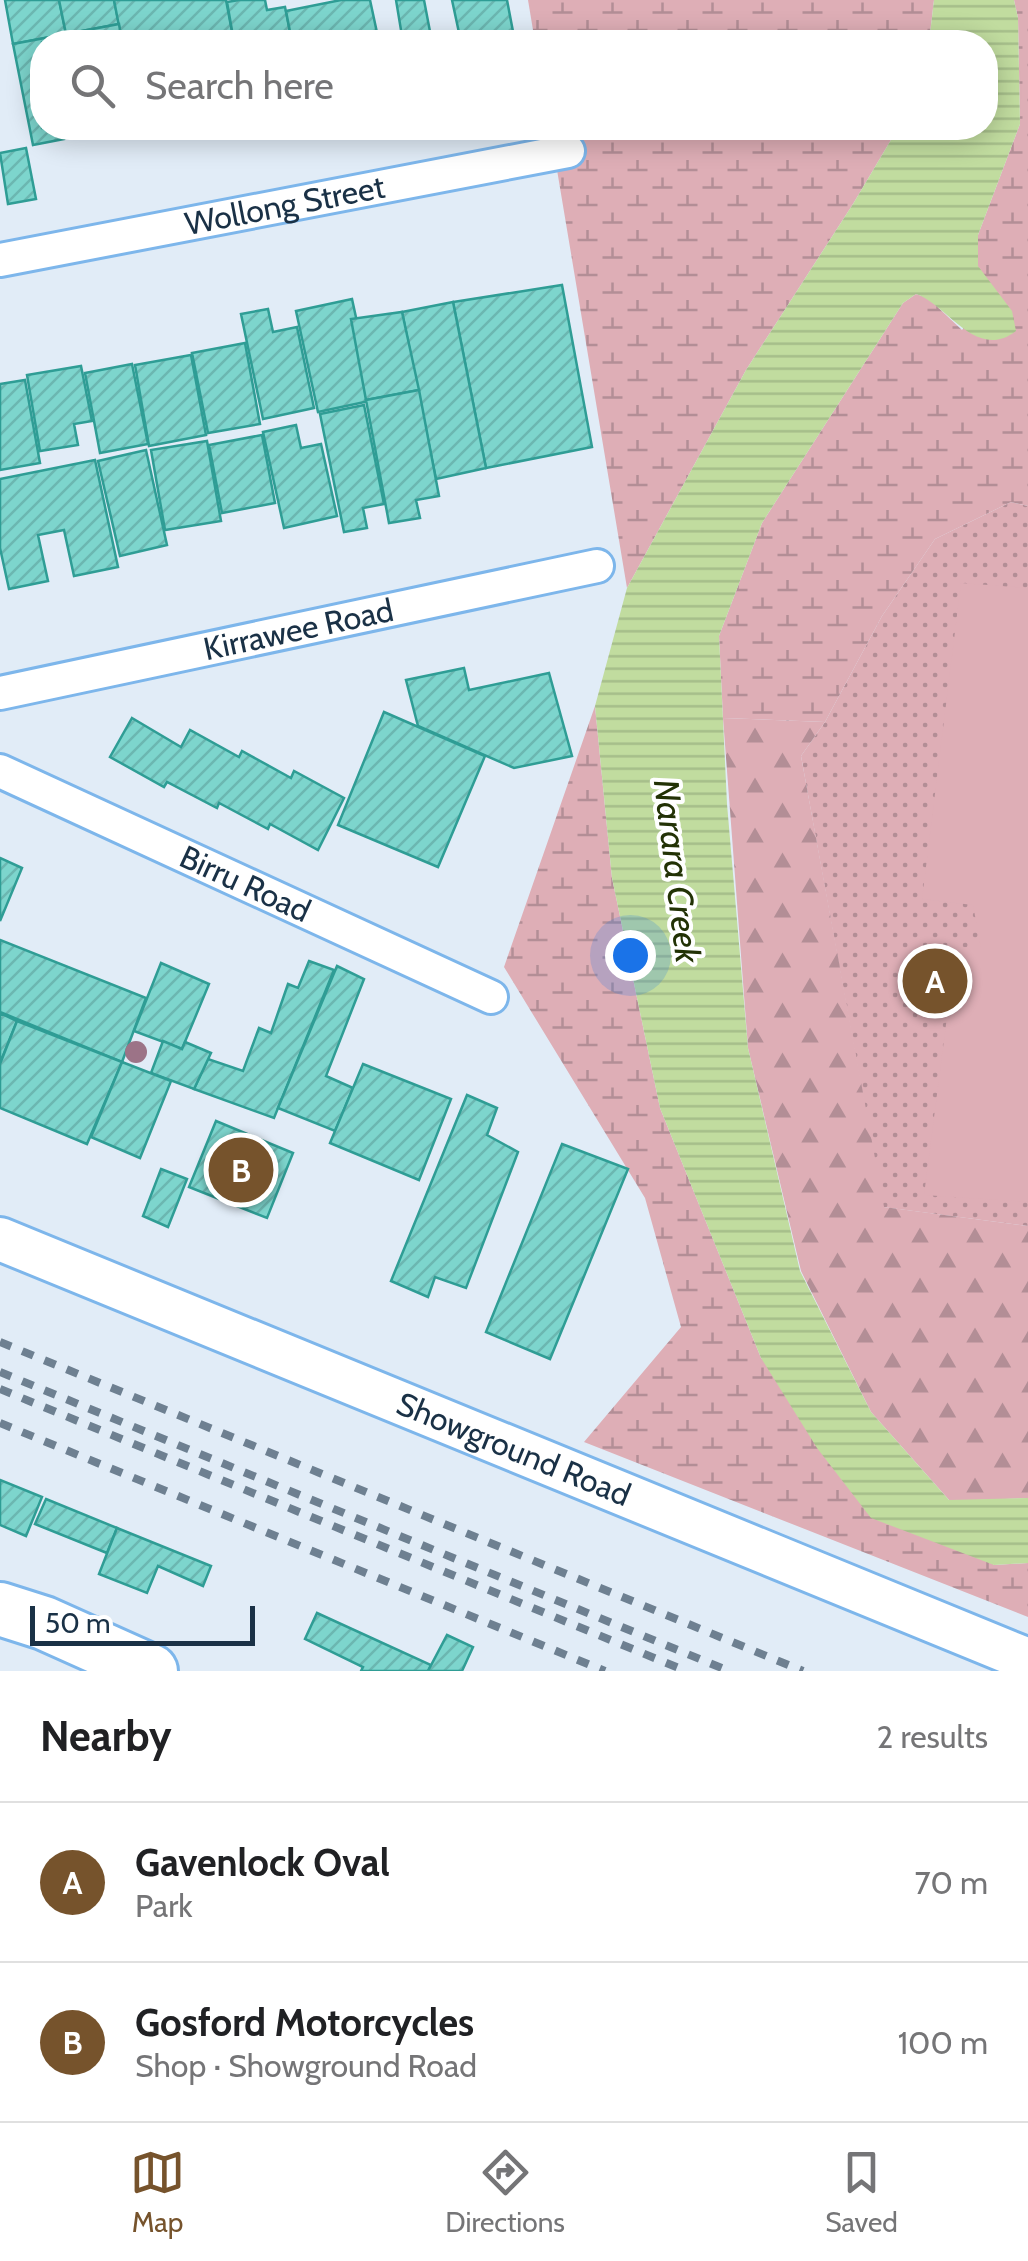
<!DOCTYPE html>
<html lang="en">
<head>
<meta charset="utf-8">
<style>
	body { margin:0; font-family:Cabin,sans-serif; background:#f6f6f6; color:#202124 }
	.scale { position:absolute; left:30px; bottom:25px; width:225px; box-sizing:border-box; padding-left:10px; border:5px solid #1a3146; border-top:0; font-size:28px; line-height:35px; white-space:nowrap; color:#1a3146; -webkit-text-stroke:8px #fff; paint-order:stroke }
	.you { position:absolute; left:630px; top:955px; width:35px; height:35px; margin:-25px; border:8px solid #fff; border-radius:50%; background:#1a73e8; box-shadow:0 0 0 15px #1a73e833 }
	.badge { display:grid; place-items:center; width:65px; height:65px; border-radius:50%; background:#76532c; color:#fff; font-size:32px; font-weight:700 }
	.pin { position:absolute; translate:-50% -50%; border:5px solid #fff; box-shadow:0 2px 10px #0006 }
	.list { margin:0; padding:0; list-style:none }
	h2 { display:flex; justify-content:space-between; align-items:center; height:130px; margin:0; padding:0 40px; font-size:42px }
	h2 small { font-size:32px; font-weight:400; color:#757577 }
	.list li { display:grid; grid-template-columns:65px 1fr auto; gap:30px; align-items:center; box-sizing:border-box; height:160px; padding:0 40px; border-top:2px solid #e0e0e0 }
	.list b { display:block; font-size:38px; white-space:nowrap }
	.list p { margin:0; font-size:32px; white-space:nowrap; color:#757577 }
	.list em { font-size:32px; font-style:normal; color:#757577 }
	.icon { flex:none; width:55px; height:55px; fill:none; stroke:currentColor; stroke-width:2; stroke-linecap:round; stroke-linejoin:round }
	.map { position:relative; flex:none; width:1028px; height:1671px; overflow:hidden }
	.search { position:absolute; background:#fff; box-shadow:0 5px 25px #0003; left:30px; right:30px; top:30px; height:110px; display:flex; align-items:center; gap:25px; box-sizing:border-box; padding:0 35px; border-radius:40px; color:#757577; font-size:38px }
	.sheet { height:450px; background:#fff }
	nav { display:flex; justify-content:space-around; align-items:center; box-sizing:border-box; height:140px; border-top:2px solid #e0e0e0; background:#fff; font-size:28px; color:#757577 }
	nav a { display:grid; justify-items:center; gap:5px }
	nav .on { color:#76532c }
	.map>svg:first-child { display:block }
	.green { fill:url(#green-dots) }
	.forest { fill:url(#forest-firs) }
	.wetland { fill:url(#wetland-marsh) }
	.pitch { fill:#deaeb6 }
	.water { fill:url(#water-rules) }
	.building { fill:url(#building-hatch); stroke:#2f9d95; stroke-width:2.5 }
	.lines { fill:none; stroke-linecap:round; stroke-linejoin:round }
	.minor-casing { stroke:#7db6eb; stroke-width:38 }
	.tertiary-casing { stroke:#7db6eb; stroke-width:48 }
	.primary-casing { stroke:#7db6eb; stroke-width:58 }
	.minor { stroke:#fff; stroke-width:32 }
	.tertiary { stroke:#fff; stroke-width:42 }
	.primary { stroke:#fff; stroke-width:52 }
	.rail { stroke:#6e8091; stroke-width:8; stroke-dasharray:12 12; stroke-linecap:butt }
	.tree { fill:#9c7387 }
	.labels { text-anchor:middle; stroke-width:8; stroke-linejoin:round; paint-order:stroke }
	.street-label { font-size:32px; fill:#1a3146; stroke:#fff }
	.water-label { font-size:35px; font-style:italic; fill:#223205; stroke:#fff }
</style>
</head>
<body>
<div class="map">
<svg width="1028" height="1671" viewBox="0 0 1028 1671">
	<defs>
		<pattern id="green-dots" width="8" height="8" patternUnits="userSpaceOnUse" patternTransform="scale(2.5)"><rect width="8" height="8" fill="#deaeb6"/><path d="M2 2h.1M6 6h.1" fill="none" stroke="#b38e96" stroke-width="1.8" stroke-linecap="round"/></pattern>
		<pattern id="forest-firs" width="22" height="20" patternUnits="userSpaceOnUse" patternTransform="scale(2.5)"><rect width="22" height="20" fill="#deaeb6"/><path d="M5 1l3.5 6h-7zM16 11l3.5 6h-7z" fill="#b38e96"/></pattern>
		<pattern id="wetland-marsh" width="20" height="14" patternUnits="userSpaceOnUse" patternTransform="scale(2.5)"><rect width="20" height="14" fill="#deaeb6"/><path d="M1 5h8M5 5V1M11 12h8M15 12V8" fill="none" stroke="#b38e96"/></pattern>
		<pattern id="water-rules" width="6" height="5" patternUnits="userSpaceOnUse" patternTransform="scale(2.5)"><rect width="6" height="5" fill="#c1dc9f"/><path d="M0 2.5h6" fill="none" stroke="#a5bd8a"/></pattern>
		<pattern id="building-hatch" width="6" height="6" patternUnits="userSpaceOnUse" patternTransform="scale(2.5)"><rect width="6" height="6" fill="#7dd5cd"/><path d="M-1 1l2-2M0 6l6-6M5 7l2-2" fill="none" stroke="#6bb7b1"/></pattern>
	</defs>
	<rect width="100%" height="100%" fill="#e1ecf7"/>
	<polygon class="green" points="1011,502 1028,506 1028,1226 883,1207 801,756 825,722 882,616 935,539"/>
	<polygon class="forest" points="723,718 825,722 801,756 884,1207 1028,1226 1028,1498 950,1501 871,1412 801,1271 748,1048"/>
	<g class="wetland">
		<polygon points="528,0 934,0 929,42 535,42"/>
		<polygon points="1014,0 1028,0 1028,506 1011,502 935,539 882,616 825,722 723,718 719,636 762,523 903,303 916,294 928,298 962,330 994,289 978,267 978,235 1020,124 1018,18"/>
		<polygon points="550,128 898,128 853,204 746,370 627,588"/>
		<polygon points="595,706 612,878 660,1108 761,1358 994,1565 1028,1563 1028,1617 584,1442 681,1327 645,1198 504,967"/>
	</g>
	<polygon class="pitch" points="961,583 1028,588 1028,1202 924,1195 956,947 981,948 973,905 922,899"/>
	<path class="water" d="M934,0H1014L1018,18L1020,124L978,235V266L1012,311L1016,331C976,362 947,304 916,294L903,303L762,523L719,636L727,804L748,1048L800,1271L871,1412L949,1500L1028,1498V1563L994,1565L871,1518L817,1448L761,1358L660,1108L612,878L595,706L627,588L746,370L853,204L898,128H986V42H929Z"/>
	<g class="building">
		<polygon points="5,0 59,0 66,34 13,44"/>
		<polygon points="59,0 114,0 119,24 66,34"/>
		<polygon points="114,0 226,0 234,42 122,42"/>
		<polygon points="239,0 265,0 267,10 285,7 292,42 234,42 227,2"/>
		<polygon points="341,0 370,0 379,42 292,42 286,11"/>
		<polygon points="396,0 424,0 432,42 403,42"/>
		<polygon points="452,0 507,0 515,42 461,42"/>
		<polygon points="119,24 122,42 67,42 66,34"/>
		<polygon points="66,34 67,42 42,42 42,128 61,128 64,139 33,145 13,44"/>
		<polygon points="26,148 36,199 8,204 0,153"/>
		<polygon points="562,285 592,447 486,468 453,302"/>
		<polygon points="352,299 374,400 318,412 296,311"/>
		<polygon points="453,302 486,468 436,479 402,312"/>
		<polygon points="268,309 273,332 297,327 314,408 263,419 241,314"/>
		<polygon points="402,312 419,390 366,400 351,319"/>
		<polygon points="245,343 260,424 208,433 192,353"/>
		<polygon points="191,355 206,435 149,446 135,365"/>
		<polygon points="132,364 148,444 100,453 85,373"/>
		<polygon points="81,366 92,421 74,424 78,445 40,451 27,375"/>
		<polygon points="25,380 40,463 0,470 0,384"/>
		<polygon points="419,390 439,496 416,500 420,518 389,523 366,400"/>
		<polygon points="364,405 384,504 363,508 367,528 344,532 320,414"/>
		<polygon points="296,425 301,448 321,444 337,516 284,528 263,432"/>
		<polygon points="262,435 275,503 222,513 209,445"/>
		<polygon points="207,441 221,521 165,530 151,450"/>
		<polygon points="146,450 167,545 120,556 98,461"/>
		<polygon points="95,460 118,567 74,576 64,530 38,535 48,581 9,589 0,548 0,479"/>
		<polygon points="464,668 469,690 549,673 572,756 514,768 418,726 406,680"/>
		<polygon points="384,712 485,756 438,867 338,825"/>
		<polygon points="132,718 181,747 190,730 239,757 242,751 291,778 294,771 344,798 318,850 270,824 268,829 219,803 217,808 167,782 164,787 110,757"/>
		<polygon points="0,858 22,868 0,921"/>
		<polygon points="0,940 146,998 122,1062 0,1012"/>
		<polygon points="309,961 334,970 274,1118 194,1089 208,1059 243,1071 259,1028 271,1033 288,984 298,988"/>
		<polygon points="161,963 209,984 182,1049 134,1031"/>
		<polygon points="337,966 364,979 326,1076 353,1088 335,1131 278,1108"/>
		<polygon points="0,1013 17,1021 0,1063"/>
		<polygon points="17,1021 122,1062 87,1144 0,1108 0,1064"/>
		<polygon points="163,1041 182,1049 185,1042 211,1053 194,1089 151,1073"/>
		<polygon points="122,1062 171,1081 140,1158 91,1137"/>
		<polygon points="363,1064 451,1099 419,1180 330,1143"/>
		<polygon points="467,1095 497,1108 487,1135 518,1152 466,1288 435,1277 428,1297 391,1281"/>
		<polygon points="216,1121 293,1153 267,1218 189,1187"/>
		<polygon points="562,1144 628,1169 550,1359 486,1332"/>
		<polygon points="161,1169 187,1179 168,1227 143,1216"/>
		<polygon points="0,1480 42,1497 26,1536 0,1525"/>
		<polygon points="46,1499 117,1528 107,1553 35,1524"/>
		<polygon points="117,1528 211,1566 203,1586 158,1566 147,1593 99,1574"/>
		<polygon points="317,1613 431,1665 428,1671 361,1671 363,1667 305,1639"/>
		<polygon points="447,1635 473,1647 462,1671 428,1671"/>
	</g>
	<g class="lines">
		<defs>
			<g id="minor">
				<path id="s1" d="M0,260L568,151"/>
				<path id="s2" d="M0,693L597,566"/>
				<path id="s3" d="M0,771L491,997"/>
			</g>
			<g id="tertiary">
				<path id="s4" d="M0,1239L1028,1660"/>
			</g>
			<polyline id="primary" points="0,1609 44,1623 151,1671"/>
		</defs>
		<use href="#minor" class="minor-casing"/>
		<use href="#tertiary" class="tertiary-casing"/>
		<use href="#primary" class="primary-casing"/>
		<use href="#minor" class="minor"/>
		<use href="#tertiary" class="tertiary"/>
		<use href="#primary" class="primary"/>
		<g class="rail">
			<polyline points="0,1342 803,1671"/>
			<polyline points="0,1372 729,1671"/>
			<polyline points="0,1389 686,1671"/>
			<polyline points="0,1423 605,1671"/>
		</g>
	</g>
	<circle class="tree" cx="136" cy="1052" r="11"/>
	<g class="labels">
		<g class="street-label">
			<text dy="11" stroke="none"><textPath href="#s1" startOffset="290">Wollong Street</textPath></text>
			<text dy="11" stroke="none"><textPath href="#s2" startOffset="305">Kirrawee Road</textPath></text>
			<text dy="11" stroke="none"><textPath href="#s3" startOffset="270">Birru Road</textPath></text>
			<text dy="11" stroke="none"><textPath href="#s4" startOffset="555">Showground Road</textPath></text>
		</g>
		<g class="water-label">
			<text transform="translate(677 871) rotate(83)" y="12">Narara Creek</text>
		</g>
	</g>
</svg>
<div class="scale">50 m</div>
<div class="you"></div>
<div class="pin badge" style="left:935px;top:981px">A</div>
<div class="pin badge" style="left:241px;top:1170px">B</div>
<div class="search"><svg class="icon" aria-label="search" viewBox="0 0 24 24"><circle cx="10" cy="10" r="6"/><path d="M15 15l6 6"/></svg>Search here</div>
</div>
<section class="sheet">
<h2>Nearby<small>2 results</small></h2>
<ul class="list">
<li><span class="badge">A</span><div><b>Gavenlock Oval</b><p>Park</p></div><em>70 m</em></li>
<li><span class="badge">B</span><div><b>Gosford Motorcycles</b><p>Shop · Showground Road</p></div><em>100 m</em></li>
</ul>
</section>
<nav>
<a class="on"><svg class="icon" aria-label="map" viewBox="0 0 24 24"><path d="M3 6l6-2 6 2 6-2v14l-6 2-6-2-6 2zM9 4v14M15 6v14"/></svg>Map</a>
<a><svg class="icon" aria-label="directions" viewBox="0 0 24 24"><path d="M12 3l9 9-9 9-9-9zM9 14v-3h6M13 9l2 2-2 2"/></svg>Directions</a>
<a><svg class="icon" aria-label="saved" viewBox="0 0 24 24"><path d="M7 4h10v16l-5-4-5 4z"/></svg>Saved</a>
</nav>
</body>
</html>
